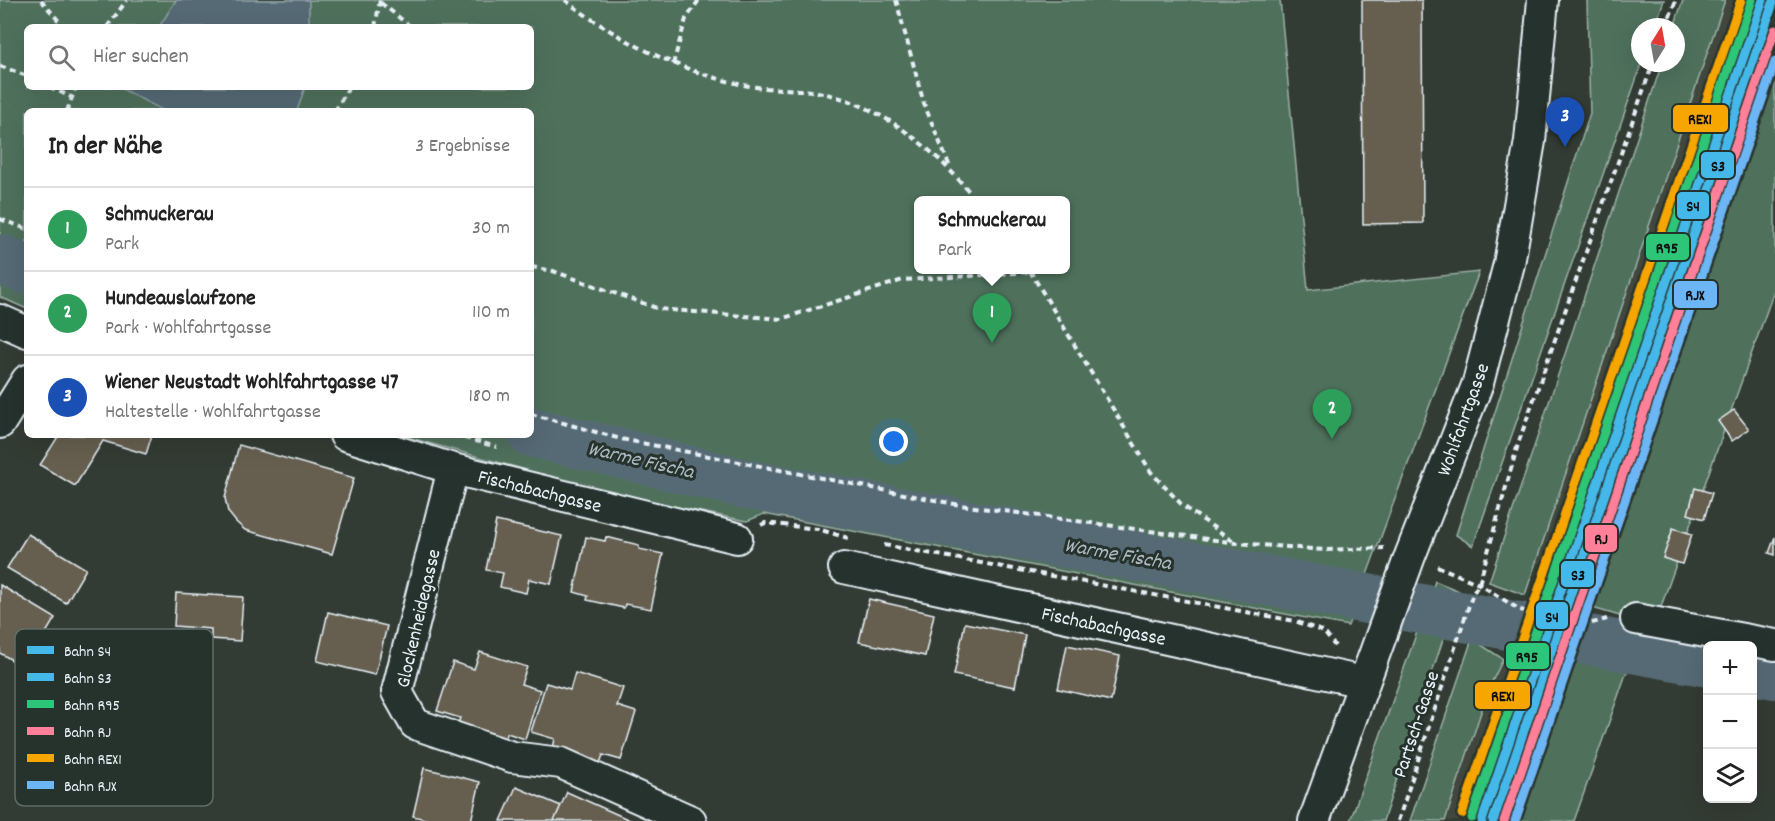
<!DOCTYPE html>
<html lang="de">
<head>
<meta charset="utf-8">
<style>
	body { margin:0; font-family:Dekko,sans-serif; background:#f2f2f2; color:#222 }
	.controls { position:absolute; right:18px; bottom:18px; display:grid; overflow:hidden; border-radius:9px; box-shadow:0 6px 24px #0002 }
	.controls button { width:54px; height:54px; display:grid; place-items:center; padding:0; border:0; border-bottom:2px solid #e0e0e0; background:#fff; color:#222; font:30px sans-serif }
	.compass { position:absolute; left:1631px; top:18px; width:54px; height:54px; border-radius:50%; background:#fff; box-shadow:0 6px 24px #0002; rotate:11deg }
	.you { position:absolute; left:894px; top:442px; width:21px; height:21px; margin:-15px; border:4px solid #fff; border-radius:50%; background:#1a73e8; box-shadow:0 0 0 9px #1a73e833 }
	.badge { display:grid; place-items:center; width:39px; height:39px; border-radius:50%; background:#0b8043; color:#fff; font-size:20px; font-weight:700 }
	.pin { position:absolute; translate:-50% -50px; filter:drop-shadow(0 2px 3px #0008) }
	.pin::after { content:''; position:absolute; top:32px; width:21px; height:18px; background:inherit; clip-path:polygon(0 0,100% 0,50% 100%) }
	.popup { position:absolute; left:914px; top:196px; width:156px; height:78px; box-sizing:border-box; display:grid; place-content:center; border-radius:9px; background:#fff; filter:drop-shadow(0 2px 4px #0005); font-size:20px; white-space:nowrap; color:#767676 }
	.popup b { font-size:22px; color:#222 }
	.popup::after { content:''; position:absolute; left:50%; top:100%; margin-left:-12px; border:12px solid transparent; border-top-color:#fff }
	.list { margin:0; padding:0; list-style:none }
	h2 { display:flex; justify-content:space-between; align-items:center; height:78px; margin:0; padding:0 24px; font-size:26px }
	h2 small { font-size:20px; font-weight:400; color:#767676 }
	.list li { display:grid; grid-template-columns:39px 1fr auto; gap:18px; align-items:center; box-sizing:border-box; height:84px; padding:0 24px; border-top:2px solid #e0e0e0 }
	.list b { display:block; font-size:22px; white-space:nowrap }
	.list p { margin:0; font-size:20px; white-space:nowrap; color:#767676 }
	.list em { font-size:20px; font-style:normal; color:#767676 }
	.icon { flex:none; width:33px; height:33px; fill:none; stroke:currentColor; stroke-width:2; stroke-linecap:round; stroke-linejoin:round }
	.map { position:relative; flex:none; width:1775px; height:821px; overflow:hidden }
	.search { position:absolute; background:#fff; box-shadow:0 6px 24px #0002; left:24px; top:24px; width:510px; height:66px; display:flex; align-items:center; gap:15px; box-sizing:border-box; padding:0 21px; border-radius:9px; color:#767676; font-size:22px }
	.panel { position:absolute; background:#fff; box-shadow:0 6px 24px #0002; left:24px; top:108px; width:510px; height:330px; border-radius:9px }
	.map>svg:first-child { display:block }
	.built { fill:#42463c }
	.green { fill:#50715b; stroke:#9cb1aa; stroke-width:1.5; fill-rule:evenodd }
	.water { fill:#566b74; stroke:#90a1a9; stroke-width:1.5 }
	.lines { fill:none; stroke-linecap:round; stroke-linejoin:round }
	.river { stroke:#566b74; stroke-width:50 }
	.building { fill:#665e4f; stroke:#e8f1f8; stroke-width:1.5 }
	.minor-casing { stroke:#e8f1f8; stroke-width:34 }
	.path { stroke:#e8f1f8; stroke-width:4; stroke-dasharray:6 4.5; stroke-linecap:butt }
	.minor { stroke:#26332d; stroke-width:30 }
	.rail-1-casing { stroke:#26332d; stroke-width:14 }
	.rail-2-casing { stroke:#26332d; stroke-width:14 }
	.rail-3-casing { stroke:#26332d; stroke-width:14 }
	.rail-4-casing { stroke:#26332d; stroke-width:14 }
	.rail-5-casing { stroke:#26332d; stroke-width:14 }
	.rail-6-casing { stroke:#26332d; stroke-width:14 }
	.rail-1 { stroke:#45b8ea; stroke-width:9 }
	.rail-2 { stroke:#45b8ea; stroke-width:9 }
	.rail-3 { stroke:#2dc577; stroke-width:9 }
	.rail-4 { stroke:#ff8098; stroke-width:9 }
	.rail-5 { stroke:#f7a600; stroke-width:9 }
	.rail-6 { stroke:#6db6f5; stroke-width:9 }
	.labels { text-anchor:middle; stroke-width:6; stroke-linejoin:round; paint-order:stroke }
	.street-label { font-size:20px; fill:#e8f1f8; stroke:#26332d }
	.water-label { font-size:21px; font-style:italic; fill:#aebbc3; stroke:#26332d }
	.key { fill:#26332d; stroke:#606c6a; stroke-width:1.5 }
	.key-label { font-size:16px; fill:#e8f1f8 }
	.line-badge { stroke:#26332d; stroke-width:2 }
	.pale-badge-label { font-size:16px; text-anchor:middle; font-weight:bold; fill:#111 }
</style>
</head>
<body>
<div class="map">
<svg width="1775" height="821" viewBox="0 0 1775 821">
	<rect width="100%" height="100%" fill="#333c34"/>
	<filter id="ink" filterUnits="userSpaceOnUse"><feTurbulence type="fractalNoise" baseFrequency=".0167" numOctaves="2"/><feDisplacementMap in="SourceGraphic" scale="12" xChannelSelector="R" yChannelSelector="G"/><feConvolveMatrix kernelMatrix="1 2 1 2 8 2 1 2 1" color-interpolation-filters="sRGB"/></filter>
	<g filter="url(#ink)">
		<g class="built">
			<polygon points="1725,0 1775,0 1775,65 1598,583 1534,562"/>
			<polygon points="1503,659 1565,681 1560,707 1517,821 1445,821 1489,688"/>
		</g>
		<g class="green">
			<path d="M0,0H1280L1308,290L1479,272L1348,626L764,514L747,521L620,496L400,435H531V111H27V309L0,297ZM27,27H531V87H27ZM918,200H1066V270H918Z"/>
			<polygon points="1587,0 1664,0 1655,27 1640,27 1642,63 1473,546 1456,535 1590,113"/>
			<polygon points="1683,0 1725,0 1525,595 1489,582 1662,63 1676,63 1676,27 1674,27"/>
			<polygon points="1775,65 1775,288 1654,626 1589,607"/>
			<polygon points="1435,581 1459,591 1383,821 1350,821"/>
			<polygon points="1472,639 1503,659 1489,688 1445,821 1410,821"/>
			<polygon points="1578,643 1628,668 1574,821 1517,821 1560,707 1565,681"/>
		</g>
		<g class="water">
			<polygon points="176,0 309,0 309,27 159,27"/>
			<polygon points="123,87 305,87 297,111 164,111 122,89"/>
		</g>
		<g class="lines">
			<g class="river">
				<polyline points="0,259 27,270"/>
				<polyline points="531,432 750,485 1708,662"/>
				<polyline points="1752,670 1775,674"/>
			</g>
		</g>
		<g class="building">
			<polygon points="1362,0 1422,0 1423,223 1363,224"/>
			<polygon points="1734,410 1749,429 1732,441 1718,421"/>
			<polygon points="59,435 152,435 146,454 103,441 75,486 40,465"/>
			<polygon points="239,445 354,478 332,554 245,530 236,522 228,512 225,498"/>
			<polygon points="1695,488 1712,493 1704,519 1688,514"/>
			<polygon points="496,521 562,536 551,584 529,579 526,593 500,587 503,573 486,570"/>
			<polygon points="1673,528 1692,534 1682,564 1663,558"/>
			<polygon points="28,534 86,569 66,603 7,568"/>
			<polygon points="586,537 605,541 606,537 639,545 639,549 663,554 651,609 625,604 624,608 587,600 588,596 574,592"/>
			<polygon points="1775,537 1775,555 1769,553"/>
			<polygon points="0,585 55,618 25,668 0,653"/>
			<polygon points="176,593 243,597 240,641 211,639 211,629 174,626"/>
			<polygon points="869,599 934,614 925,656 859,642"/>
			<polygon points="328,612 387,626 375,675 317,661"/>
			<polygon points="965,623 1025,635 1015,687 954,675"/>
			<polygon points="1067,645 1120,656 1111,701 1058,689"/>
			<polygon points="480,652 527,667 521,684 540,690 525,739 507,733 505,741 457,726 460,718 437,711 453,662 474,669"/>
			<polygon points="575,673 623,688 617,706 636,712 621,760 603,755 600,763 553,748 555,739 531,732 546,683 570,690"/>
			<polygon points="424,768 480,782 471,821 433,821 413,816"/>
			<polygon points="516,787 561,806 554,821 501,821"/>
			<polygon points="567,792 632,821 554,821"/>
		</g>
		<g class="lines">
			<defs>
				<g id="minor">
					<polyline points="0,320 27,332"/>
					<polyline points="0,423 27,380"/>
					<polyline points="345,435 453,469 737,538"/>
					<polyline points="453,469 397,692 415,724 512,757 561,763 691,821"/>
					<polyline points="844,568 1363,682"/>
					<polyline points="1636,619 1775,645"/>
					<polyline points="1314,821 1410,556 1478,383 1509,264 1530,141 1543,0"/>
				</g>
			</defs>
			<use href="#minor" class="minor-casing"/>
			<g class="path">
				<polyline points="41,0 64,27"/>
				<path d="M565,0C619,41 682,73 749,86C772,90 795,88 817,92C882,104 936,150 976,200"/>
				<polyline points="896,0 924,104 950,167"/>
				<polyline points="381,3 411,27"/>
				<polyline points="107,27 127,0"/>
				<polyline points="375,27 380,0"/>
				<polyline points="1666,27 1676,0"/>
				<polyline points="673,64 686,19 699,0"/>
				<polyline points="0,66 27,76"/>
				<polyline points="50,87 71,97"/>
				<polyline points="67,111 76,87"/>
				<polyline points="335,111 349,87"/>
				<polyline points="0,219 27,229"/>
				<polyline points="531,267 553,271 659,309 781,319 903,280 1031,272"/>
				<polyline points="1030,271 1151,472 1183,506 1236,543"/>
				<polyline points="531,414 621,439 960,505 1237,543 1324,550 1384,548"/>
				<polyline points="454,435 497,447"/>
				<polyline points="761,525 765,523 818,529 848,538"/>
				<polyline points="884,545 1295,621 1324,632 1335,646"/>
				<polyline points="1437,566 1479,584 1520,610 1585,625 1607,619"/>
				<polyline points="1398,821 1473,593 1479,584 1518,444 1653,63"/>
			</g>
			<use href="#minor" class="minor"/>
			<defs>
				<polyline id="rail-1" points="1482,821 1763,0"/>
				<polyline id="rail-2" points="1493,821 1773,3"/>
				<polyline id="rail-3" points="1472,818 1752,0"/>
				<polyline id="rail-4" points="1504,821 1775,30"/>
				<polyline id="rail-5" points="1462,814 1741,0"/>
				<polyline id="rail-6" points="1515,821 1775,62"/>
			</defs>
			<use href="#rail-1" class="rail-1-casing"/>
			<use href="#rail-2" class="rail-2-casing"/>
			<use href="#rail-3" class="rail-3-casing"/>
			<use href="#rail-4" class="rail-4-casing"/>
			<use href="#rail-5" class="rail-5-casing"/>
			<use href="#rail-6" class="rail-6-casing"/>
			<use href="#rail-1" class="rail-1"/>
			<use href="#rail-2" class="rail-2"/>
			<use href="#rail-3" class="rail-3"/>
			<use href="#rail-4" class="rail-4"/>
			<use href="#rail-5" class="rail-5"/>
			<use href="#rail-6" class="rail-6"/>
		</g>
	</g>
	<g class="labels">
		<g class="street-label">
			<text transform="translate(1462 419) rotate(-70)" y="7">Wohlfahrtgasse</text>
			<text transform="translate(540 490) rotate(14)" y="7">Fischabachgasse</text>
			<text transform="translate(417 618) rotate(-77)" y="7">Glockenheidegasse</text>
			<text transform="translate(1104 625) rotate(12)" y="7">Fischabachgasse</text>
			<text transform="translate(1415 724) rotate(-72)" y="7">Partsch-Gasse</text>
		</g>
		<g class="water-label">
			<text transform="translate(641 459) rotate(13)" y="7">Warme Fischa</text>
			<text transform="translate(1118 553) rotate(10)" y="7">Warme Fischa</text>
		</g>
	</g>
	<rect x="15" y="629" width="198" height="177" rx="9" class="key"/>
	<rect x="27" y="646" width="27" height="8" fill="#45b8ea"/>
	<rect x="27" y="673" width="27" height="8" fill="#45b8ea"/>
	<rect x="27" y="700" width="27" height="8" fill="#2dc577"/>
	<rect x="27" y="727" width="27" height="8" fill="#ff8098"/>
	<rect x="27" y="754" width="27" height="8" fill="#f7a600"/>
	<rect x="27" y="781" width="27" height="8" fill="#6db6f5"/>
	<g class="key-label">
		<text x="64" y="656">Bahn S4</text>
		<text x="64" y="683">Bahn S3</text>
		<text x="64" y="710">Bahn R95</text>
		<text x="64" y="737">Bahn RJ</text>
		<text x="64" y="764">Bahn REX1</text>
		<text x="64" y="791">Bahn RJX</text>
	</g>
	<g class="line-badge">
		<rect x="1672" y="104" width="57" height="29" rx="6" fill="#f7a600"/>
		<rect x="1700" y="151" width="35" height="28" rx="6" fill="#45b8ea"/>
		<rect x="1676" y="191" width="34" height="29" rx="6" fill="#45b8ea"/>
		<rect x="1645" y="233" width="45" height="28" rx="6" fill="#2dc577"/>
		<rect x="1673" y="280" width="45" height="29" rx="6" fill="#6db6f5"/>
		<rect x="1584" y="524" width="34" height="29" rx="6" fill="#ff8098"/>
		<rect x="1560" y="560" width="35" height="28" rx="6" fill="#45b8ea"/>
		<rect x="1535" y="601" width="34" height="29" rx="6" fill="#45b8ea"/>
		<rect x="1505" y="642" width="45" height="28" rx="6" fill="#2dc577"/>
		<rect x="1474" y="681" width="57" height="29" rx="6" fill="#f7a600"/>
	</g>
	<g class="pale-badge-label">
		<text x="1700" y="124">REX1</text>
		<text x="1718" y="171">S3</text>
		<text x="1693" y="211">S4</text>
		<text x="1667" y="253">R95</text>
		<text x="1695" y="300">RJX</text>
		<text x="1601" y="544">RJ</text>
		<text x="1578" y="580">S3</text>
		<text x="1552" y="622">S4</text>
		<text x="1527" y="662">R95</text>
		<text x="1503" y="701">REX1</text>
	</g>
</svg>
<div class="controls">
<button>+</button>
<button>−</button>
<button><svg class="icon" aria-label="layers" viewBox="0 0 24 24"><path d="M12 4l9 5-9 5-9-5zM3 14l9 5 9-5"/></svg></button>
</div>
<svg class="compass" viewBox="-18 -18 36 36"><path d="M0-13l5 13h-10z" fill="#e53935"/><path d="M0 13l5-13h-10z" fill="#767676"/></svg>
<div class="you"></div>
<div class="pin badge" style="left:992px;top:343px;background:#2e9e5b">1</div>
<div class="popup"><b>Schmuckerau</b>Park</div>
<div class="pin badge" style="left:1332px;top:439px;background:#2e9e5b">2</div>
<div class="pin badge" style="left:1565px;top:147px;background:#1a4fb4">3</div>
<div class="search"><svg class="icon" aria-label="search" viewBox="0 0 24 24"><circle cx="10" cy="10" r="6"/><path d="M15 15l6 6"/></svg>Hier suchen</div>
<section class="panel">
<h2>In der Nähe<small>3 Ergebnisse</small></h2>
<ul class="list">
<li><span class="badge" style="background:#2e9e5b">1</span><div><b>Schmuckerau</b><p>Park</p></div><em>30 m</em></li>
<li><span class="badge" style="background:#2e9e5b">2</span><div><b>Hundeauslaufzone</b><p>Park · Wohlfahrtgasse</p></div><em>110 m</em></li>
<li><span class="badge" style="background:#1a4fb4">3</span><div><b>Wiener Neustadt Wohlfahrtgasse 47</b><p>Haltestelle · Wohlfahrtgasse</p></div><em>180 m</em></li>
</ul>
</section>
</div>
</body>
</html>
